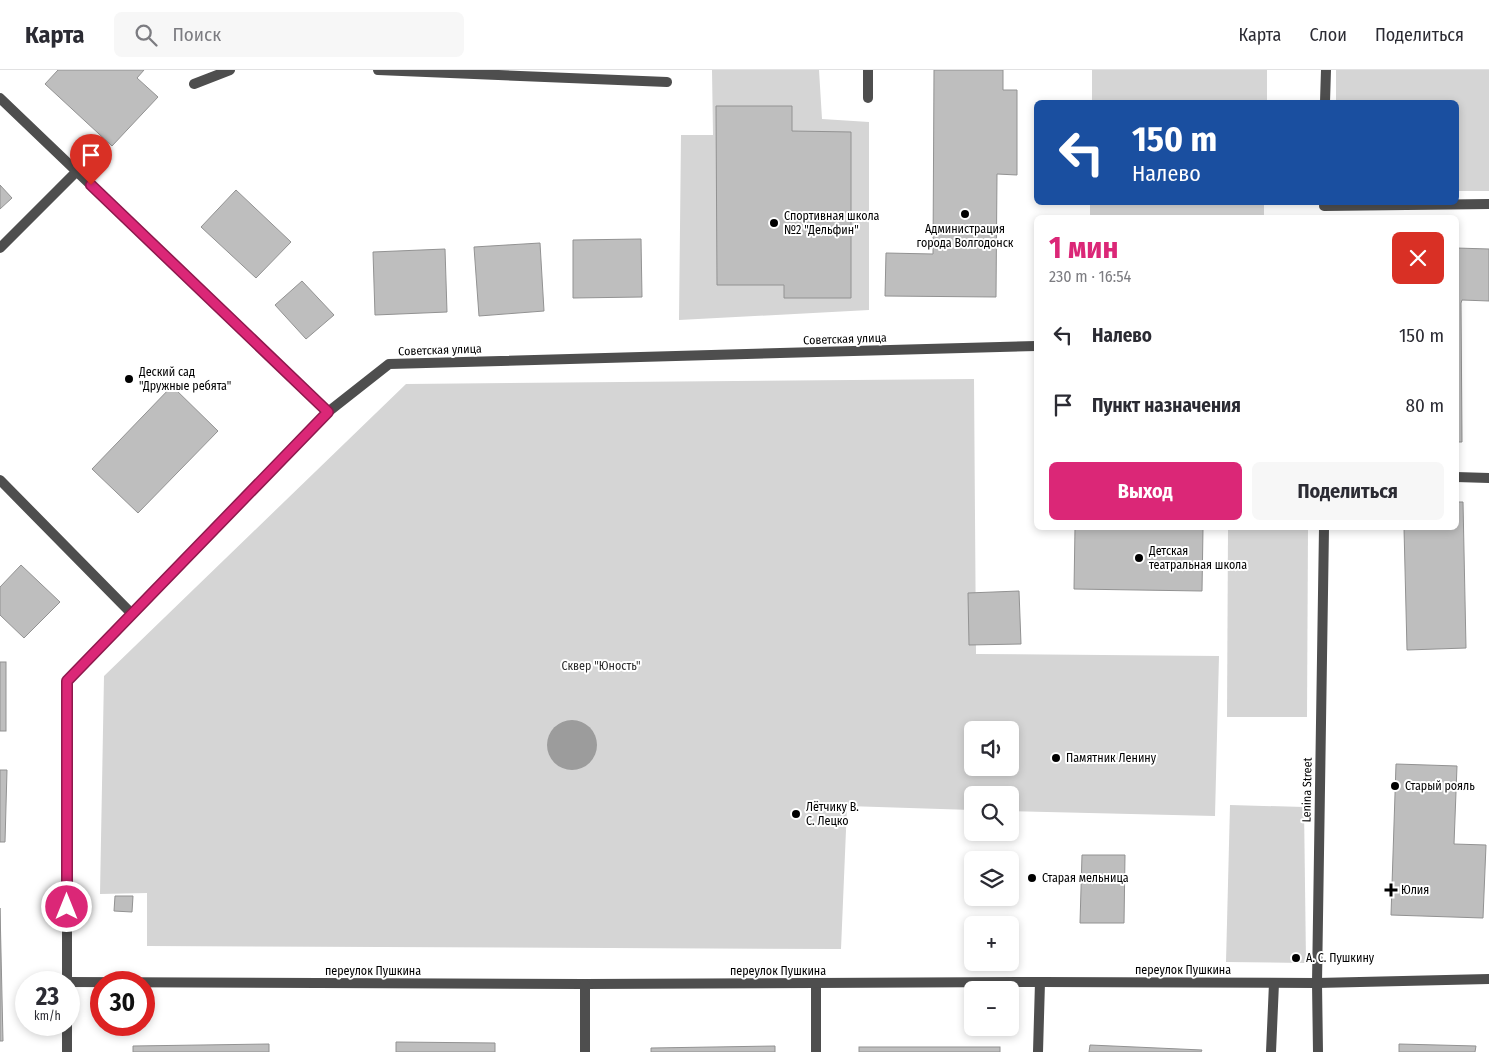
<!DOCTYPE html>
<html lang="ru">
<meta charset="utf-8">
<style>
body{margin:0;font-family:"Fira Sans Condensed",sans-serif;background:#f7f7f7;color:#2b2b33;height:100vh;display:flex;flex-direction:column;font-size:19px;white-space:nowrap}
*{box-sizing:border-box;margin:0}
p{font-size:16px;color:#7c7c81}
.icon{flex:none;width:28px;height:28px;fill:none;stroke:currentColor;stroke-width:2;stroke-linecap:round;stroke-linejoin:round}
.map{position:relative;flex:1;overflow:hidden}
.sheet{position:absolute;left:1034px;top:145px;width:425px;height:315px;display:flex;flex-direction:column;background:#fff;border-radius:8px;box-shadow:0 2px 8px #0003}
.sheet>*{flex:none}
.top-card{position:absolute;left:1034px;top:30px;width:425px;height:105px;border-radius:8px;box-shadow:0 2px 8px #0003;background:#1a4fa0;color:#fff;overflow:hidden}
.buttons{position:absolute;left:964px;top:651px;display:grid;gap:10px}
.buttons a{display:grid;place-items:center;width:55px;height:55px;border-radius:8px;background:#fff;box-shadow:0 2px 8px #0003;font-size:25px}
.speed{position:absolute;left:15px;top:901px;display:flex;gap:10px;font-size:25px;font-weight:700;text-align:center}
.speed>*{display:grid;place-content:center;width:65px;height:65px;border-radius:50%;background:#fff;box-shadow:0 2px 8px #0003;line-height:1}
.speed small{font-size:12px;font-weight:400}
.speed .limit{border:8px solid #d22;background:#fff;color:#111}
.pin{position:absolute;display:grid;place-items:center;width:42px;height:42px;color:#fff;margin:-51px -21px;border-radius:50% 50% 50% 0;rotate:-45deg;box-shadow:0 0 5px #0007}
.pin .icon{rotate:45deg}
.me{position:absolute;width:55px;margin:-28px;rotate:0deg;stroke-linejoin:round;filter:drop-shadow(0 0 4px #0008)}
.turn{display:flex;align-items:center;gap:18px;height:105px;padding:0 15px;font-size:22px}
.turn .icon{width:65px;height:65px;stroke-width:2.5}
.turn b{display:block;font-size:35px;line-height:42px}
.round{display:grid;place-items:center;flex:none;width:52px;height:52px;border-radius:8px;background:#f7f7f7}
.overview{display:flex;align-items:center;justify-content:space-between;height:85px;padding:0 15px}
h1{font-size:30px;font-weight:700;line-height:38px;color:#db2777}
.button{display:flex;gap:10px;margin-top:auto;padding:10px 15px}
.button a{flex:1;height:58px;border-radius:8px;background:#db2777;color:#fff;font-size:20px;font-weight:700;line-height:58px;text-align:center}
.button a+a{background:#f7f7f7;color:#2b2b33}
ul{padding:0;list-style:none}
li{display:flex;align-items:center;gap:15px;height:70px;padding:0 15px}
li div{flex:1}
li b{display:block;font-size:19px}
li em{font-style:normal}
header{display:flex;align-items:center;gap:30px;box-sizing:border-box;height:70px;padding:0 25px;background:#fff;border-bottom:1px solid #e1e1e2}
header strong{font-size:24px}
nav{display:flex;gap:28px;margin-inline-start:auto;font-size:18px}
.search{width:350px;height:45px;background:#f7f7f7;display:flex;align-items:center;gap:12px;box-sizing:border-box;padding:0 18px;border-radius:8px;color:#7c7c81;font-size:19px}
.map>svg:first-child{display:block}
</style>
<header>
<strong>Карта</strong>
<div class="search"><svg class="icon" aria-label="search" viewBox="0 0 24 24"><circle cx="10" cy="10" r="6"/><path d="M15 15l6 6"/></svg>Поиск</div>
<nav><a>Карта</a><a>Слои</a><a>Поделиться</a></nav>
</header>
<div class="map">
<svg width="1489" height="982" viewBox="0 0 1489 982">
<rect width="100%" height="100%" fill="#fff"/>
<g fill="#d5d5d5" fill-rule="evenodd">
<path d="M712 0H819L822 49 869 52V240L679 250 681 65H713Z"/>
<rect x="1092" y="0" width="175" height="32"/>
<path d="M1336 0H1489V121H1456V32H1336Z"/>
<rect x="1090" y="133" width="174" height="14"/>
<path d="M974 309 976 584 1219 586 1215 746 1010 741V725H972V740L847 736 841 879 147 876V823L100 824 104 606 406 314ZM972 660H1010V698H972Z"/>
<path d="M1228 458H1308L1307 647H1227Z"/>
<path d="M1230 735 1304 737 1306 893 1226 892Z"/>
</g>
<circle fill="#9c9c9c" cx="572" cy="675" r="25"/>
<g fill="#bebebe" stroke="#929292">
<path d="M58 0H144L137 8 158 27 112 76 45 14Z"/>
<path d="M934 0H1003V20H1017V105L997 104 996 227 885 226 886 183 933 184Z"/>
<path d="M716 36H792V61L851 62V228H784V215H717Z"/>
<path d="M0 115 12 128 0 139Z"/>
<path d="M236 120 291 172 256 208 201 157Z"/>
<path d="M641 169 642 227 573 228V170Z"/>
<path d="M540 173 544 241 479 246 474 177Z"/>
<path d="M1456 178 1489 179V231L1462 230 1461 233 1462 372H1456Z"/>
<path d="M445 179 447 242 375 245 373 182Z"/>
<path d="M302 211 334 245 306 269 275 235Z"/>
<path d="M172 316 218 361 138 443 92 399Z"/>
<path d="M1456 432H1463L1466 578 1407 580 1404 458H1456Z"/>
<path d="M1075 458H1203L1202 521 1074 519Z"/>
<path d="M21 495 60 532 24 568 0 545V517Z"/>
<path d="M1019 521 1021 574 969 575 968 523Z"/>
<rect x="0" y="592" width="6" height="69"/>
<path d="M1396 694 1457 696 1454 774 1486 775 1483 848 1391 845Z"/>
<path d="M0 700H7L5 772H0Z"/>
<path d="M1082 785H1125L1124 853H1080Z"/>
<path d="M115 826H133L132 842 114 841Z"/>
<path d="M0 838 3 971H0Z"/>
<path d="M396 972 495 973V982H396Z"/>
<path d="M269 974V982H133V976Z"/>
<path d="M1399 974 1476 976 1475 982H1399Z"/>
<path d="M1090 975 1202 980 1201 982H1089Z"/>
<path d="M775 976V982H651V978Z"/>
<rect x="859" y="977" width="141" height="5"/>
</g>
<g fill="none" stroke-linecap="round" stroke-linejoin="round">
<g stroke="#4e4e4e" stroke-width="10">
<path d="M378 0 667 12"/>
<path d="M868 0V28"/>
<path d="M194 14 230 0"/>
<path d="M0 28 328 342"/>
<path d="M0 178 77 101"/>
<path d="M1456 407 1489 408"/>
<path d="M0 410 132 544"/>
<path d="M816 913V982"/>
<path d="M1038 982 1040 912"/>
</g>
<g stroke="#4e4e4e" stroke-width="10">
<path d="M1325 32 1326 0"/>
<path d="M1324 136 1489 134"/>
<path d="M67 912 585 914 1040 912 1317 913 1489 909"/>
<path d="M67 912V611L328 342 389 294 1036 276"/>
<path d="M585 914V982"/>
<path d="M67 955V982"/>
<path d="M1271 982 1274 913"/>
<path d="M1318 982 1317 913 1324 458"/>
</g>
</g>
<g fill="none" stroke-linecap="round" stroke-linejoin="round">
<g stroke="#8e194d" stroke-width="12">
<path id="route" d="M67 837V611L328 342 91 115"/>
</g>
<use href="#route" stroke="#db2777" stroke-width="9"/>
</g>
<g fill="#000" stroke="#fff" stroke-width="2">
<circle cx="965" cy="144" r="5"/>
<circle cx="774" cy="153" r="5"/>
<circle cx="129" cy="309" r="5"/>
<circle cx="1139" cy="488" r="5"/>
<circle cx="1056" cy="688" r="5"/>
<circle cx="1395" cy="716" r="5"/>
<circle cx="796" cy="744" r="5"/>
<circle cx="1032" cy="808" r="5"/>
<path d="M1388.5 812.5h5v5h5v5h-5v5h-5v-5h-5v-5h5z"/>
<circle cx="1296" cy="888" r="5"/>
</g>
<g text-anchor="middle" stroke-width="4" stroke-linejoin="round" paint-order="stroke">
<g font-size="12" fill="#000" stroke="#fff" text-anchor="start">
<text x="784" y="150">Спортивная школа<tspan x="784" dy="14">№2 "Дельфин"</tspan></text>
<text x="965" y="163" text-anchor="middle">Администрация<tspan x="965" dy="14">города Волгодонск</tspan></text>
<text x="139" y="306">Деский сад<tspan x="139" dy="14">"Дружные ребята"</tspan></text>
<text x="1149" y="485">Детская<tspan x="1149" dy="14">театральная школа</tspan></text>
<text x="1066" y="692">Памятник Ленину</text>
<text x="1405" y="720">Старый рояль</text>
<text x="806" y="741">Лётчику В.<tspan x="806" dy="14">С. Лецко</tspan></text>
<text x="1042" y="812">Старая мельница</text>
<text x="1401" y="824">Юлия</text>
<text x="1306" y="892">А. С. Пушкину</text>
</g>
<g font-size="12" fill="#000" stroke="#fff">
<text transform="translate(845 269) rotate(-2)" y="4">Советская улица</text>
<text transform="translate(440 280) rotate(-2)" y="4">Советская улица</text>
<text transform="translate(1307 720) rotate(-89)" y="4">Lenina Street</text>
<text x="1183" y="904">переулок Пушкина</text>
<text x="373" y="905">переулок Пушкина</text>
<text x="778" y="905">переулок Пушкина</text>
</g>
<g font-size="12" fill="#2c2c2c" stroke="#fff">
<text x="601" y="600">Сквер "Юность"</text>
</g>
</g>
</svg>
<div class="buttons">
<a><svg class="icon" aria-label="sound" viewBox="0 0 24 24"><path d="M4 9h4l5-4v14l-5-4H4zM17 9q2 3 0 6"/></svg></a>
<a><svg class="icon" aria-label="search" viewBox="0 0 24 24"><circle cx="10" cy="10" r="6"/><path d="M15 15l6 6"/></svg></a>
<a><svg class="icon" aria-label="layers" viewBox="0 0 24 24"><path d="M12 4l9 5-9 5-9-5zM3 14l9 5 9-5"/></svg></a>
<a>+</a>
<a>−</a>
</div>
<div class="speed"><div>23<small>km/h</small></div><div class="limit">30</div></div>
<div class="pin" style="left:91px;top:115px;background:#d93025"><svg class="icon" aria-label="arrive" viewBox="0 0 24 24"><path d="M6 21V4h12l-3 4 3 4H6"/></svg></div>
<svg class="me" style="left:67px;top:837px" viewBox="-20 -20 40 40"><circle r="17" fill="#db2777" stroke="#fff" stroke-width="3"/><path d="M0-11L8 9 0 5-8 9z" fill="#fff"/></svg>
<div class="top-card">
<div class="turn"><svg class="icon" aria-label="left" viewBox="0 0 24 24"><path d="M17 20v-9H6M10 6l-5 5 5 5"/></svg><div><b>150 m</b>Налево</div></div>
</div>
<section class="sheet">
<div class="overview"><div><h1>1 мин</h1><p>230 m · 16:54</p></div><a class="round" style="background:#d93025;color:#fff"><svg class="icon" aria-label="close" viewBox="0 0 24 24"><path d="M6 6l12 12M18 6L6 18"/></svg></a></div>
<ul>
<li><svg class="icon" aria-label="left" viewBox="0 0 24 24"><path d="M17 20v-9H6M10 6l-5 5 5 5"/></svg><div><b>Налево</b></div><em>150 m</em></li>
<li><svg class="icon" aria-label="arrive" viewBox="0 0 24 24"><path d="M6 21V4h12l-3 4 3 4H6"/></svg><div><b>Пункт назначения</b></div><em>80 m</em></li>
</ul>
<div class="button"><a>Выход</a><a>Поделиться</a></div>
</section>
</div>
